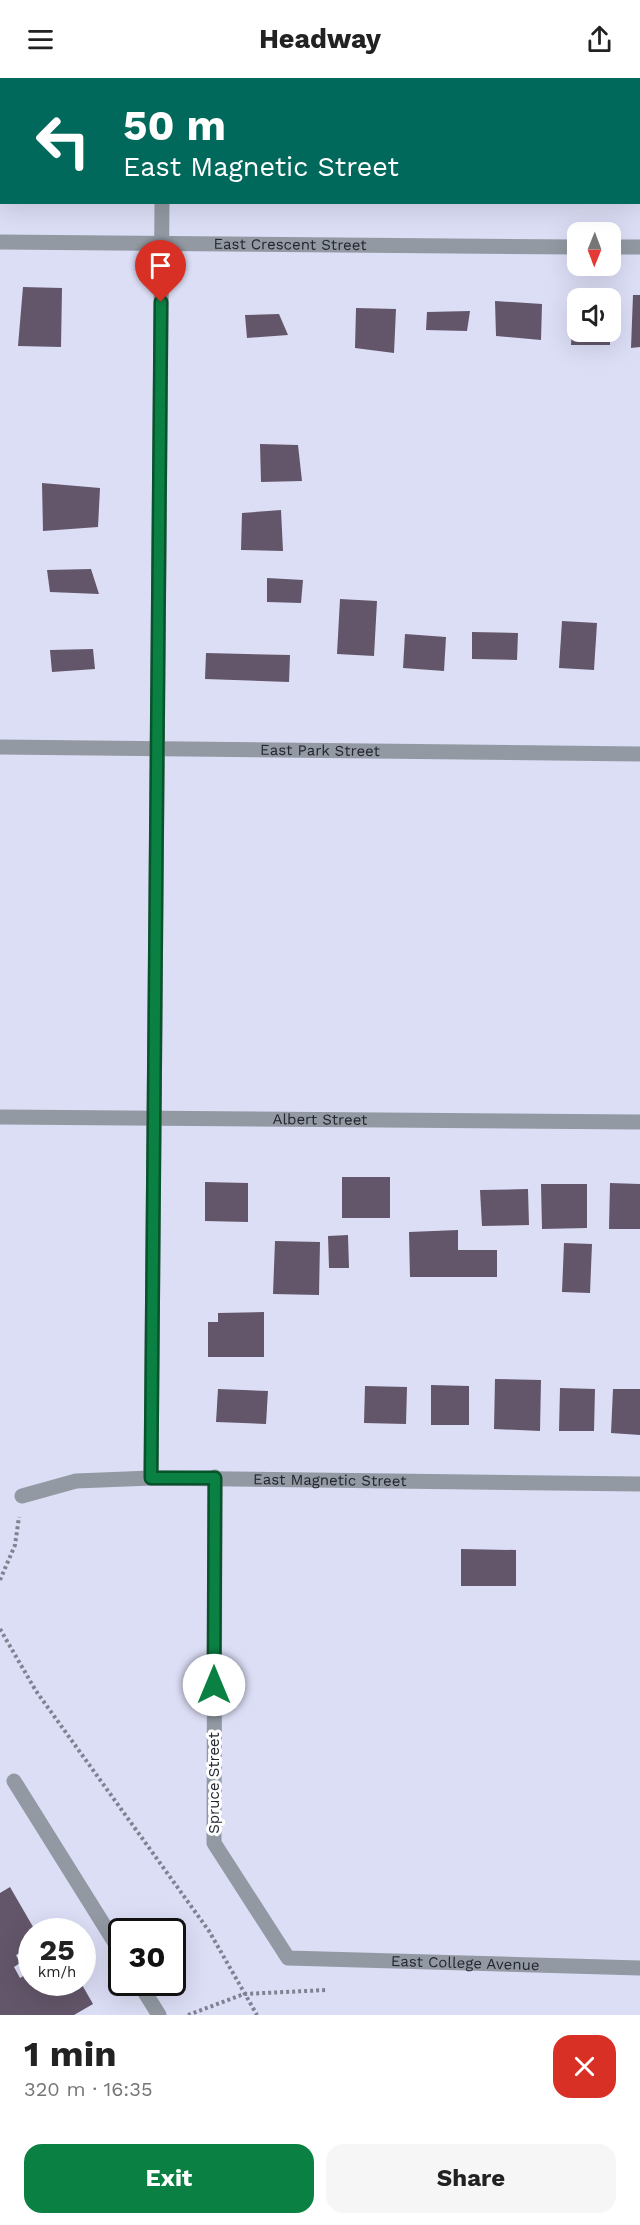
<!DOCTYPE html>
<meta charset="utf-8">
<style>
body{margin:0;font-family:"Work Sans",sans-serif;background:#f6f6f6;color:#222;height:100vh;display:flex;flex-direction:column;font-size:22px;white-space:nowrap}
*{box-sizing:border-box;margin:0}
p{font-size:20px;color:#767676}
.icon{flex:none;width:33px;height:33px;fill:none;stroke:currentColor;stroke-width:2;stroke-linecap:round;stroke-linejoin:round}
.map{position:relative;height:1937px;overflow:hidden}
.sheet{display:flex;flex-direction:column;background:#fff;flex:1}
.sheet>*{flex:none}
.hud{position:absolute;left:0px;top:0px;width:640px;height:126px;box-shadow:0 6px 24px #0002;background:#00695c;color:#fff;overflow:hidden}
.needle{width:39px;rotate:181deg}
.tools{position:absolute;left:567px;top:144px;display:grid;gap:12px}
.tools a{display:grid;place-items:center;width:54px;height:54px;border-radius:12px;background:#fff;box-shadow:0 6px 24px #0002;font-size:30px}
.speed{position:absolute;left:18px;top:1840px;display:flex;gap:12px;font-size:30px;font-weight:700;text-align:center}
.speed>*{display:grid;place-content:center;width:78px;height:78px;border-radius:50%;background:#fff;box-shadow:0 6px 24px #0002;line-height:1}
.speed small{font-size:15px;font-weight:400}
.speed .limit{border:3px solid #111;border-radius:9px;background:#fff;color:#111}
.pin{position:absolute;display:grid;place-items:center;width:51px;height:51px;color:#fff;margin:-62px -26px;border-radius:50% 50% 50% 0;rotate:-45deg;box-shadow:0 0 6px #0007}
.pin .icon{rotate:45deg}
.me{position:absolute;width:66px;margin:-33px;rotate:0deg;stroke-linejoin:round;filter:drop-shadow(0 0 4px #0008)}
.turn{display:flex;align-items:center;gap:21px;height:126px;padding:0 24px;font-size:27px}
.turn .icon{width:78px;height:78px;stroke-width:2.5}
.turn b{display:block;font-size:42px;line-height:51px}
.round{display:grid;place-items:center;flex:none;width:63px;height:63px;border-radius:18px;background:#f6f6f6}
.head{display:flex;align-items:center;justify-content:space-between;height:102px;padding:0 24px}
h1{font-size:36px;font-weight:700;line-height:45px}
.button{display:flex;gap:12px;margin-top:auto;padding:12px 24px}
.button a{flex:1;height:69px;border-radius:18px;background:#0b8043;color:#fff;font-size:24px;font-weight:700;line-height:69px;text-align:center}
.button a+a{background:#f6f6f6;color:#222}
header{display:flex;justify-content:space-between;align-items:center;height:78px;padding:0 24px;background:#fff;font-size:27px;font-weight:700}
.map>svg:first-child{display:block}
</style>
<header><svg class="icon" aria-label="menu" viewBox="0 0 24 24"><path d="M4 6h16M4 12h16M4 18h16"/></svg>Headway<svg class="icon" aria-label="share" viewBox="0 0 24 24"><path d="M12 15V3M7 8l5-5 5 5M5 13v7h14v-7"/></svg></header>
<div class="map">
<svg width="640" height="1937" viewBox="0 0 640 1937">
<rect width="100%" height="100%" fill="#dcdef6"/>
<g fill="#63566a">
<path d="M23 209 62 210 61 269 18 268Z"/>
<path d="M575 212 608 217V220H578V254H610V267H571Z"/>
<path d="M633 217H640V269L631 270Z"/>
<path d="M495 223 542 226 541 262 496 258Z"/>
<path d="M356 230 396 231 394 275 355 270Z"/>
<path d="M470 233 467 253 426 252 427 234Z"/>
<path d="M279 236 288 257 247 260 245 237Z"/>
<path d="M260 366 298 367 302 403 261 404Z"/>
<path d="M42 405 100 410 98 449 43 453Z"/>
<path d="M281 432 283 473 241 472 242 435Z"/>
<path d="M91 491 99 516 50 514 47 492Z"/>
<path d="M267 500 303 502 301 525 267 524Z"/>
<path d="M340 521 377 523 374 578 337 576Z"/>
<path d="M562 543 597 545 594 592 559 590Z"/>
<path d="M472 554 518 555 517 582 472 581Z"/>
<path d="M405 556 446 559 444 593 403 590Z"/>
<path d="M93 571 95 591 52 594 50 572Z"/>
<path d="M206 575 290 577 289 604 205 601Z"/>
<rect x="342" y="1099" width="48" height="41"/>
<path d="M205 1104 248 1105V1144L205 1143Z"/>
<path d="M610 1105 640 1106V1151H609Z"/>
<path d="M541 1106H587V1150L542 1151Z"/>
<path d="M528 1111 529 1147 482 1148 480 1112Z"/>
<path d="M458 1152V1172H497V1199H410L409 1154Z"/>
<path d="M348 1157 349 1190H329L328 1158Z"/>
<path d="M275 1163 320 1164 319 1217 273 1216Z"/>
<path d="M564 1165 592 1166 590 1215 562 1214Z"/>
<path d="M264 1234V1279H208V1244H218V1235Z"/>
<path d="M495 1301 541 1302 540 1353 494 1351Z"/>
<path d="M431 1307 469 1308V1347H431Z"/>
<path d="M365 1308 407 1309 406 1346 364 1345Z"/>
<path d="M560 1310 595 1311 594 1353H559Z"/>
<path d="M218 1311 268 1313 266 1346 216 1344Z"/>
<path d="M613 1311H640V1357L611 1355Z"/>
<path d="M461 1471 516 1472V1508H461Z"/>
<path d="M10 1809 36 1854H32V1869L16 1877 20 1885 14 1889 20 1900 32 1893V1905H53L56 1910 65 1905H81L93 1926 74 1937H0V1815Z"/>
</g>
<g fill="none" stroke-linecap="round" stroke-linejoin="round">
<g stroke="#808292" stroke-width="4" stroke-dasharray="3 3" stroke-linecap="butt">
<path d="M0 1502 15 1467 19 1439"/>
<path d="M0 1551 36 1613 209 1853 257 1937"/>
<path d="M188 1937 244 1916 326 1912"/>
</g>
<g stroke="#9299a2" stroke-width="15">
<path d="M163 2V0"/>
<path id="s1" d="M0 164 578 169"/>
<path d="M610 169H640"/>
<path id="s2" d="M0 669 640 676"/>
<path id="s3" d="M0 1039 640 1044"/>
<path id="s4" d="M215 1399 214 1765 288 1880 640 1890"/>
<path d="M151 1400 162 124"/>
<path id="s5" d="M22 1418 76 1403 151 1400 640 1406"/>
<path d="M14 1703 122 1876"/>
<path d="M139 1905 159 1937"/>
</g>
</g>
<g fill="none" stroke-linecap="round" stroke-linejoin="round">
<g stroke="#07532c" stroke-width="15">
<path id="route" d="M161 224 151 1400H215L214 1607"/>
</g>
<use href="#route" stroke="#0b8043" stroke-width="10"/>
</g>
<g text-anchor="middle" stroke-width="6" stroke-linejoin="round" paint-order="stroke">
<g font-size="15" fill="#24252e" stroke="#fff">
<text dy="5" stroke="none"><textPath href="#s1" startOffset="290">East Crescent Street</textPath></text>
<text dy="5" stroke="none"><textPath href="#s2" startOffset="320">East Park Street</textPath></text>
<text dy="5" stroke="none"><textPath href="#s3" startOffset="320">Albert Street</textPath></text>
<text dy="5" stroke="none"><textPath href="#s5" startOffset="310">East Magnetic Street</textPath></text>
<text transform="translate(214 1705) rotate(-90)" y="5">Spruce Street</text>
<text dy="5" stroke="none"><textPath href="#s4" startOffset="680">East College Avenue</textPath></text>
</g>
</g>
</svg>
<div class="tools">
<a><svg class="needle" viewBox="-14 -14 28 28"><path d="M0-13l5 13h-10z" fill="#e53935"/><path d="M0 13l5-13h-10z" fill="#767676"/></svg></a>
<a><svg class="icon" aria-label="sound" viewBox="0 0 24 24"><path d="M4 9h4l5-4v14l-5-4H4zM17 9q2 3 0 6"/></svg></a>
</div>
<div class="speed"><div>25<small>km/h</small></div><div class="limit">30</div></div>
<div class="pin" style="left:161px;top:224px;background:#d93025"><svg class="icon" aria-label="arrive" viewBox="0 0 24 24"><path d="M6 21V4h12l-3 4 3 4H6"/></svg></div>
<svg class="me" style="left:214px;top:1607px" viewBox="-20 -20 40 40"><circle r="19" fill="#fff"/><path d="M0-13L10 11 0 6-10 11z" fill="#0b8043"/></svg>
<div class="hud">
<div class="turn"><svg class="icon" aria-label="left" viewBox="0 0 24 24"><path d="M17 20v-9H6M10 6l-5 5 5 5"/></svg><div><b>50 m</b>East Magnetic Street</div></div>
</div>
</div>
<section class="sheet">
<div class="head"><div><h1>1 min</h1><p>320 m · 16:35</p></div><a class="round" style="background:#d93025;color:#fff"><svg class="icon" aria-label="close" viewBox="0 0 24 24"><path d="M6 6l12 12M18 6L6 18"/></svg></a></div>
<div class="button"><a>Exit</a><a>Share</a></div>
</section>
